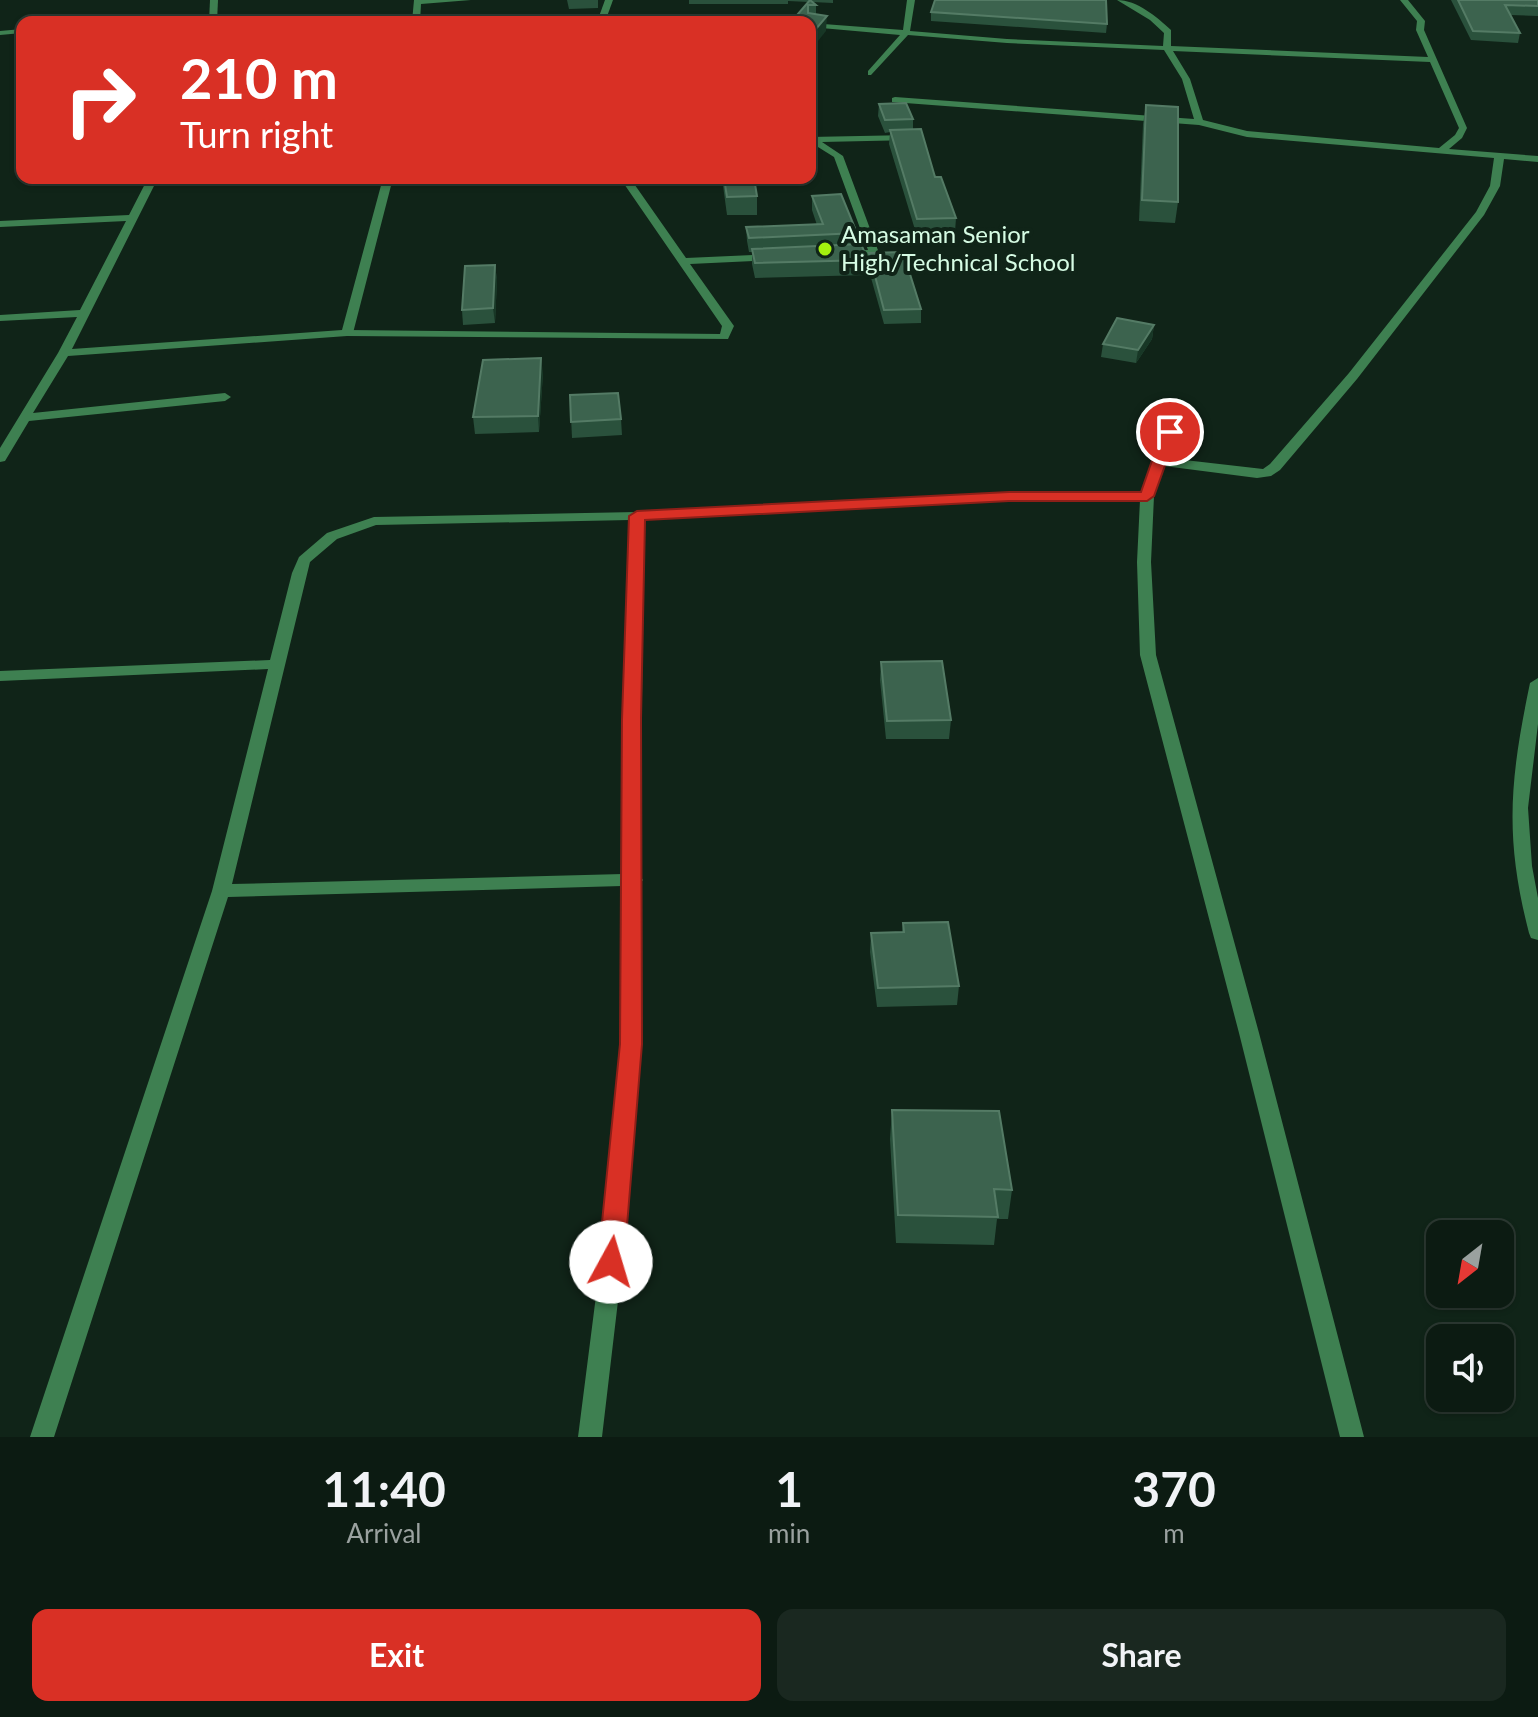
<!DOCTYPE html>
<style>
body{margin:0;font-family:Lato,sans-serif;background:#1a2820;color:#f1f3f6;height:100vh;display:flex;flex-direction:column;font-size:30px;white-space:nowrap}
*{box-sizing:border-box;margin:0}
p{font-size:26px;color:#9aa19f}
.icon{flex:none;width:44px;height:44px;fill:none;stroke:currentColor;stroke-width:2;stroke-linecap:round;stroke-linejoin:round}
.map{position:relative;height:1437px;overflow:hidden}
.drawer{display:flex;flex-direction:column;background:#0c1b12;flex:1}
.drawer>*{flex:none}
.guide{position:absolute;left:16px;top:16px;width:800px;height:168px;border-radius:16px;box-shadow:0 2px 6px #0004,0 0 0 2px #2c3932;background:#d93025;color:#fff;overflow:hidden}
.needle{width:52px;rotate:211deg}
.controls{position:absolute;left:1426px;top:1220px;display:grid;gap:16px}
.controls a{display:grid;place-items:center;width:88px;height:88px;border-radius:16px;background:#0c1b12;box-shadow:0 2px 6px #0004,0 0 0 2px #2c3932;font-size:40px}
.pin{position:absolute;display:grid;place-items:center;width:68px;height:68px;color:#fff;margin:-34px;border:4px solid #fff;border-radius:50%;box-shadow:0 2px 8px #0007}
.me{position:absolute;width:88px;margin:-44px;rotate:6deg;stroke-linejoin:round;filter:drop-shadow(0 0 6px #0008)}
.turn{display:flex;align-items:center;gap:28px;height:168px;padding:0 32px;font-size:36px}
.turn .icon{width:104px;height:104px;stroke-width:2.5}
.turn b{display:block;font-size:56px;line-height:68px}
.eta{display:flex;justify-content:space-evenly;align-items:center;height:136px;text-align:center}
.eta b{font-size:48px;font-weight:700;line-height:56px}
.primary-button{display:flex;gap:16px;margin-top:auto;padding:16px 32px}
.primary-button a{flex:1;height:92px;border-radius:16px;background:#d93025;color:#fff;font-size:32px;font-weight:700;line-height:92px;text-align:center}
.primary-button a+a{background:#1a2820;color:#f1f3f6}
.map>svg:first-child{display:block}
</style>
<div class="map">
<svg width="1538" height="1437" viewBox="0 0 1538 1437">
<rect width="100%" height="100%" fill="#102418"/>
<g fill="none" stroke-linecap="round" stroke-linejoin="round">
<g fill="#3e8051" fill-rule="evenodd">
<path d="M691 18H694L698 20 689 22Z"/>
<path d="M910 135 913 136V140L822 142 843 156 879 253 874 256H840L839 254 844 251 868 250 834 157 810 142V137Z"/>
<path d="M620 178H630L686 258 773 254 778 257 773 260 690 264 734 326 728 339 347 336 341 333 347 330 720 334 722 326Z"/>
</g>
<g fill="#3e8051" fill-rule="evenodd">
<path d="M210 0H218L217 22H209Z"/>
<path d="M414 0H471L421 4 420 22H412Z"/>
<path d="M605 0H613L605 22H597Z"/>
<path d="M907 0H915L910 31 1007 39 1163 46 1164 33 1150 20 1117 0C1137 0 1157 17 1171 30V46L1428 57 1416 30 1417 21 1400 0H1408L1425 21 1424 30 1467 128 1462 138 1449 149 1538 156V162L1504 159 1500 186 1484 215 1357 379 1280 470 1271 476 1257 478 1164 466 1154 496 1151 562 1156 655 1259 1033 1364 1437H1340L1239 1033 1140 655 1137 562 1140 500H1009L644 520 640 876 643 880 640 884 641 1044 626 1233 602 1437H578L604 1233 621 1044 622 886 228 897 54 1437H30L212 891 268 669 0 681V671L270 660 292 573 299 557 327 533 374 517 637 512 1009 492H1142L1174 403 1180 399 1186 403 1167 458 1263 469 1270 464 1349 373 1476 212 1490 186 1494 158 1247 137 1199 125 892 102V98L895 97 1194 119 1182 79 1164 50 1007 43 908 35 871 75H868V71L900 35 810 27V23L903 30ZM1173 51 1430 62 1459 128 1455 135 1439 148 1247 131 1203 120 1190 79ZM630 520 623 874 232 884 310 562 337 539 376 525Z"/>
<path d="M750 18 775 22H747Z"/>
<path d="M22 29V33L0 35V31Z"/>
<path d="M148 178H158L72 349 342 330 383 178H393L353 333 347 336 68 356 33 413 225 393 231 397 225 401 29 421 5 461 0 462V448L58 353 77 317 0 321V315L80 310 126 221 0 227V221L129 215Z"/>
<path d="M1538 678V724L1528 808 1532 866 1538 898V940L1531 938 1529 933C1504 837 1510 779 1530 683Z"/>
</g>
</g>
<g fill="#2a513c">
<path d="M567 0H598V8L569 9Z"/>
<path d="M689 0H833V3L812 2 816 5V14L826 31 791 22 809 2 788 1V4H689Z"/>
<path d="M1451 0H1538V16L1510 15 1520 33 1518 43 1471 40Z"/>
<path d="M931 12 1107 24 1106 33 931 21Z"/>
<path d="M879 104 913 119V129L956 218 955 232 916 233 889 144 890 132 885 133 878 116Z"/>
<path d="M1146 105 1178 202 1175 223 1139 221 1143 124Z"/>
<path d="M810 146 811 151V169H810Z"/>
<path d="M722 178H754L757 196V215H727Z"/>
<path d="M812 196 857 233 856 245 868 260 867 275 755 278 752 264V252H749L747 241 746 227 817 225 812 210Z"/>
<path d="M869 253 921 309V323L884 324 868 267Z"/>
<path d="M495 265 497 280 495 323 463 325 462 310Z"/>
<path d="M1154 325 1152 339 1136 363 1101 357 1103 344Z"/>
<path d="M543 373 539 432 475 434 473 417Z"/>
<path d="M570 395 621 419 622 435 572 438Z"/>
<path d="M881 662 951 720 949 739H886L880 680Z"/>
<path d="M903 923 959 986 957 1005 877 1007 870 952 871 933 902 932Z"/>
<path d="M892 1110 1012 1190 1008 1219H997L994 1245 896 1243 890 1139Z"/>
</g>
<g fill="#183726">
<path d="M827 16 826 31 810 51V36Z"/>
<path d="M495 265 497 280 495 323 493 308Z"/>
<path d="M1154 325 1152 339 1136 363 1138 350Z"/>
<path d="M541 358 543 373 539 432 538 416Z"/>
</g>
<g fill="#3c634e" stroke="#547b65" stroke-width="2">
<path d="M810 0 816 5H808V13L827 16 810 36V22H791Z"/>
<path d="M935 0H1106L1107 24 931 12Z"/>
<path d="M1458 0H1538V6L1505 5 1520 33 1473 31Z"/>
<path d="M906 103 913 119 885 120 879 104Z"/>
<path d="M1146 105 1178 107V202L1142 200Z"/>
<path d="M921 129 935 177H941L956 218 917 219 890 130Z"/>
<path d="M724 178H754L757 196 727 197Z"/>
<path d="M841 194 857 233 749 238 746 227 823 224 812 196Z"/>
<path d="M861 244 868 260 755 263 752 249Z"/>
<path d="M903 252 921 309 884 310 869 253Z"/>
<path d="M495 265 493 308 462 310 465 266Z"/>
<path d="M1117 318 1154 325 1138 350 1103 344Z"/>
<path d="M541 358 538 416 473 417 483 360Z"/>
<path d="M618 393 621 419 571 422 570 395Z"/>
<path d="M942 661 951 720 887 721 881 662Z"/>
<path d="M948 922 959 986 878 988 871 933 904 932 903 923Z"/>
<path d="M892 1110 999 1111 1012 1190 994 1189 998 1217 898 1215Z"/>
</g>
<path fill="#d93025" stroke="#8d1f18" stroke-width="2" d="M1170 428 1177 432 1154 496 1147 501H1009L645 520 641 719 642 1044 624 1262 620 1270 611 1273 602 1270 598 1262 620 1044 622 719 629 516 637 511 1009 492H1141L1162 432Z"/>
<circle fill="#a3f00f" stroke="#102418" stroke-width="3" cx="825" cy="249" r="8"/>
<g text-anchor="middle" stroke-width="8" stroke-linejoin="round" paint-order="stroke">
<g font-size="24" fill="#d6fce4" stroke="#102418" text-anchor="start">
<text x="841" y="243">Amasaman Senior<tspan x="841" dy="28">High/Technical School</tspan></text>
</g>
</g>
</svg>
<div class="controls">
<a><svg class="needle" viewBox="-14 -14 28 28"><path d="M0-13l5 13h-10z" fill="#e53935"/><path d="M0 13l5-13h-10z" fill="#9aa19f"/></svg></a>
<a><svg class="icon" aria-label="sound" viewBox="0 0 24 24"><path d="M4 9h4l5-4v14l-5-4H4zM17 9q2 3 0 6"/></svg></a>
</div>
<div class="pin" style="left:1170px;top:432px;background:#d93025"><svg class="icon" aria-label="arrive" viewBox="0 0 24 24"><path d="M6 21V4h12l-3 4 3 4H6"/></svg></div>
<svg class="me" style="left:611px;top:1262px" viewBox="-20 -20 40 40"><circle r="19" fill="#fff"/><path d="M0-13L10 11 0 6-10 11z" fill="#d93025"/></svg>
<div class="guide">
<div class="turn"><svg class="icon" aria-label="right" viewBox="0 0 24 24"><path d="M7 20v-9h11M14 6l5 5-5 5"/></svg><div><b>210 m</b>Turn right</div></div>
</div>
</div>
<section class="drawer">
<div class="eta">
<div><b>11:40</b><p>Arrival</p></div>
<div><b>1</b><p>min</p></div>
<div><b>370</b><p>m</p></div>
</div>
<div class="primary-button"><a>Exit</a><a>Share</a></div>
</section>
